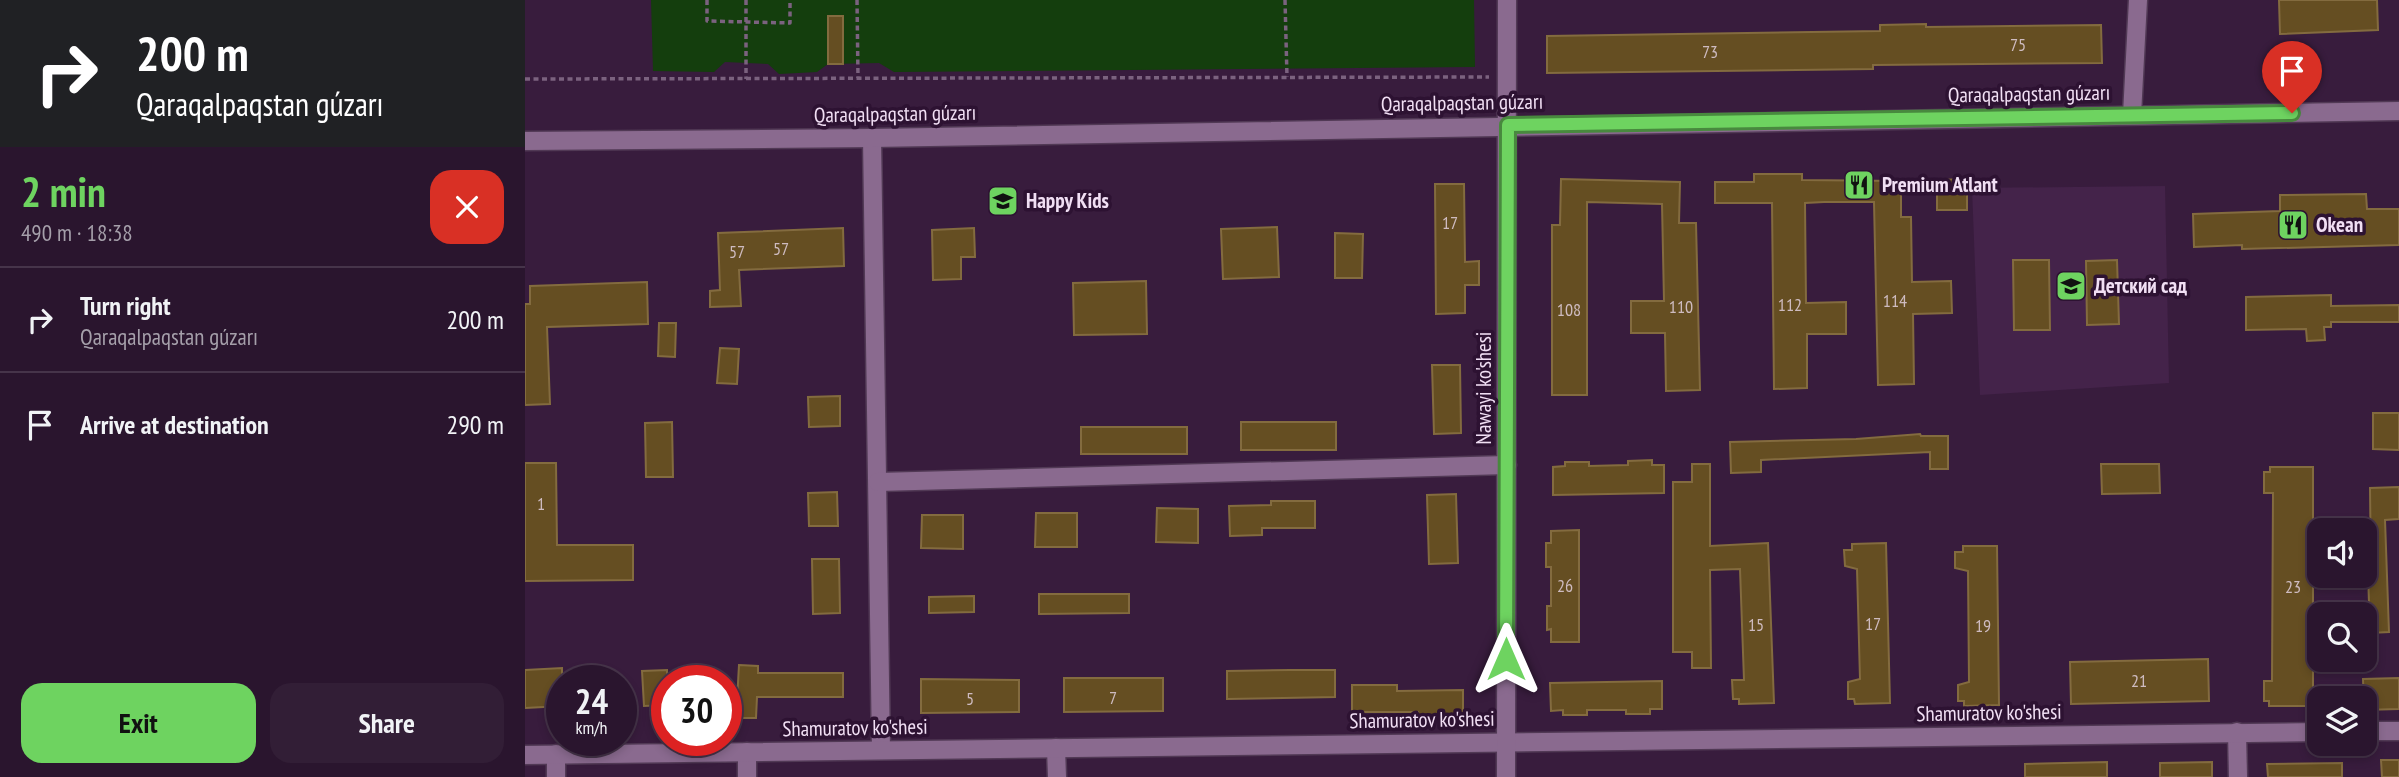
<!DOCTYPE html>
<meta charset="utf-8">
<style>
body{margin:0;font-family:"PT Sans Narrow",sans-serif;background:#321e36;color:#f1f3f6;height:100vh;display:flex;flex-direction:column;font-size:26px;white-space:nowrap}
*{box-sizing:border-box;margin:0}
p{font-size:23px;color:#a59faa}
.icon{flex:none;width:38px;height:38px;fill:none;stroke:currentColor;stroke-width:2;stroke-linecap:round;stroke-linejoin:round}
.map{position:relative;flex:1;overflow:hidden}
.details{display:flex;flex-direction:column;background:#2a152e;width:525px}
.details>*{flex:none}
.banner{background:#202124;color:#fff;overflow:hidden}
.tools{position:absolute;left:1782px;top:518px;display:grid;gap:14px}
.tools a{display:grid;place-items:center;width:70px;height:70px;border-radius:14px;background:#2a152e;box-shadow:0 4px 10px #0003,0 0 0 2px #46344a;font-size:35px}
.speed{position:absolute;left:21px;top:665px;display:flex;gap:14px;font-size:35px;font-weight:700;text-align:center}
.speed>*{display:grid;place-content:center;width:91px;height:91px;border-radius:50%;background:#2a152e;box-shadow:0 4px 10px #0003,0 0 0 2px #46344a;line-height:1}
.speed small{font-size:18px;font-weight:400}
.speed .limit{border:10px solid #d22;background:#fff;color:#111}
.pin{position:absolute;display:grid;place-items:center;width:60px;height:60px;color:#fff;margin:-72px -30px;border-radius:50% 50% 50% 0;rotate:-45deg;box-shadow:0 0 7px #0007}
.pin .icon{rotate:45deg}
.me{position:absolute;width:77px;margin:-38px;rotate:0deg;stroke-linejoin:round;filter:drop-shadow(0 0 5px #0008)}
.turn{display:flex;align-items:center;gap:24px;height:147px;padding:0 21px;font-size:32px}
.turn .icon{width:91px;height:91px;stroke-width:2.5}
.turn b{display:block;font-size:49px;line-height:60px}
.round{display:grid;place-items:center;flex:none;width:74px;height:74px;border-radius:21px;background:#321e36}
.head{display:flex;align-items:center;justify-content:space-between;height:119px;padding:0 21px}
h1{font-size:42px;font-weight:800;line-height:52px;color:#6ed360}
.button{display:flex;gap:14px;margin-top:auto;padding:14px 21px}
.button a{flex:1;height:80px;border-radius:21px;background:#6ed360;color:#111;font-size:28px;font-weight:800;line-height:80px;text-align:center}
.button a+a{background:#321e36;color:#f1f3f6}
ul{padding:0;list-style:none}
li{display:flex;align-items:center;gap:21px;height:105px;padding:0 21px;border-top:2px solid #46344a}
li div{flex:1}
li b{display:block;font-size:26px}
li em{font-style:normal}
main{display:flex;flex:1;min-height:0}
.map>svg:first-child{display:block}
</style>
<main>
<section class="details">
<div class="banner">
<div class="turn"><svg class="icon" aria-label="right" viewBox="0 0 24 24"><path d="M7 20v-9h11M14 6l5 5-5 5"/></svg><div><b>200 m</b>Qaraqalpaqstan gúzarı</div></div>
</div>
<div class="head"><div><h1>2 min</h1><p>490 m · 18:38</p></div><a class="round" style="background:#d93025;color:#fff"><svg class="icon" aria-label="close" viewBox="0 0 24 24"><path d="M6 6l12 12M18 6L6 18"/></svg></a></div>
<ul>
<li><svg class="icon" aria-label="right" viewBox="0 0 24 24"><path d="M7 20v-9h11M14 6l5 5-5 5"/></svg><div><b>Turn right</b><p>Qaraqalpaqstan gúzarı</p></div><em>200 m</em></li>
<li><svg class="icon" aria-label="arrive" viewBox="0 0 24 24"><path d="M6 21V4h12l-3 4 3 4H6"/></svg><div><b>Arrive at destination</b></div><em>290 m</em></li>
</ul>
<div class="button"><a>Exit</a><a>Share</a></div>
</section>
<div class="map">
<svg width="1874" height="777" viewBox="0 0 1874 777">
<rect width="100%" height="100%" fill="#381c3d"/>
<path fill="#44234a" d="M1640 186 1644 383 1455 395 1447 188Z"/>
<path fill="#143e0d" d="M126 0H949L950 67 369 72 354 63 303 64 292 72 254 74 243 64 200 62 189 72 128 71Z"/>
<g fill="#654e22" stroke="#836b3f" stroke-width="2">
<path d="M1754 0H1852L1853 30 1755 34Z"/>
<rect x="303" y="16" width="15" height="48"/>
<path d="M1401 24V27L1576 25 1577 63 1348 65V69L1022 73V36L1355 31V25Z"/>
<path d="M1229 174H1277V180L1376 181V217H1386L1387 282 1426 281 1427 313 1388 314 1389 384 1353 385 1349 202H1299L1280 203 1281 303 1321 302V334H1282V388L1249 389 1247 203H1190V182H1229Z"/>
<path d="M1036 179 1155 182 1154 223H1171L1175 390 1141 391 1140 333H1106V301H1139L1137 204 1062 202V395H1027V225H1035Z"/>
<path d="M1442 179V210H1412V180Z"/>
<path d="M910 184H939L940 262 954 261V285H940V313L911 314Z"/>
<path d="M1841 194 1842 209H1874V245L1717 249V245L1669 247 1668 214 1755 211V195Z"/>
<path d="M752 227 754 277 698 279 696 229Z"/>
<path d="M318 228 319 266 214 270 216 306 185 307V291L195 290 193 233Z"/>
<path d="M449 228 450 257H436V279L408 280 407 230Z"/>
<path d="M810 233 838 234 837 278H810Z"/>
<path d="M1488 260H1524L1525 330H1489Z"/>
<path d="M1592 260 1594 324 1562 325 1561 261Z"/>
<path d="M621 281 622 334 549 335 548 283Z"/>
<path d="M122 282 123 324 22 327 25 404 0 405V304H5V286Z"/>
<path d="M1806 295V306L1874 305V322H1806V327H1799L1800 340 1782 341 1781 329 1721 330V297Z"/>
<path d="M134 323H151L150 357 133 356Z"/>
<path d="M195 348 214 349 212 384 192 383Z"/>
<path d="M907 365H935L936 433 909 434Z"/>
<path d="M315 396V426L284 427 283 397Z"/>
<path d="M1848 413H1874V450L1848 449Z"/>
<path d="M147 422 148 477H121L120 423Z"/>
<rect x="716" y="422" width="95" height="28"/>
<rect x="556" y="427" width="106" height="27"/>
<path d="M1395 434 1396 436H1423V469H1405V452L1236 460V472L1206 473 1205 442 1331 439Z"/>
<path d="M1127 460V465H1139V493L1028 495V467L1040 466V462H1064V466L1103 465V461Z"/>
<path d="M0 463H31L32 545H108V580L0 581Z"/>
<path d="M1167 464H1185V546L1243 543 1249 703 1214 704V699H1208L1207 680H1219L1215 569 1185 570 1186 668H1167V652H1148V482H1167Z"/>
<path d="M1576 464H1634L1635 493 1577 494Z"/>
<path d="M1745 467H1788V706H1744V701H1739V681H1747L1748 493H1739V472H1745Z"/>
<path d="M1874 487V519L1860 520 1864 632 1845 633 1843 573 1846 572 1845 488Z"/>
<path d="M312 492 313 526H284L283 493Z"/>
<path d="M931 494 933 563 904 564 902 495Z"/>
<path d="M746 501H790V528H737V535L705 536 704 506 746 505Z"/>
<path d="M632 508 673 509V543L631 542Z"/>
<path d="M511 513H552V547H510Z"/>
<path d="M397 515H438V549L396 548Z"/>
<path d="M1054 530V642H1026V629L1022 630V606H1026V567H1021V543H1026V531Z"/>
<path d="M1361 543 1365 703 1330 704 1329 699H1323V682L1335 679 1332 569 1320 566 1319 550H1327V544Z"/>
<path d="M1438 546H1472L1474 705 1439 706V701H1433V685L1444 682 1443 571 1430 568V552H1438Z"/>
<path d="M287 559H314L315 613 288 614Z"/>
<path d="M514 594H604V613L514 614Z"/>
<path d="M449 596V612L404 613V597Z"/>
<path d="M1683 659 1684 701 1546 704 1545 662Z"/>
<path d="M214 665 233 666V673H318V697H232L231 718H211Z"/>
<path d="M37 668V706L0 708V670Z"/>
<path d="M142 670V705L119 706 117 671Z"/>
<path d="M765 670H810V697L702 699V671Z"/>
<path d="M539 678H638V711L539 712Z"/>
<path d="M1874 678V709L1839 710 1838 679Z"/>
<path d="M396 679 494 680V712L396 713Z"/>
<path d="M1137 681V709H1125V714H1101V710H1062V715H1038V710L1026 711 1025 683Z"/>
<path d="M827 685H872V691L938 690V718H893V712H827Z"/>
<path d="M1856 760H1874V777H1857Z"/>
<path d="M1582 762V777H1500V764Z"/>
<path d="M1687 762V777H1635V763Z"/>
<path d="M1817 763V777H1743L1742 764Z"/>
</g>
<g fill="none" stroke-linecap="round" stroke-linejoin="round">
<g stroke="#513955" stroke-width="21">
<g id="minor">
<path d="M1607 115 1613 0"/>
<path d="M347 138 356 750"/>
<path d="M0 141 347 138 1874 111"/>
<path d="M353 482 982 465"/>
<path d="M1839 731H1874"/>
<path d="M1712 732 1713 777"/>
<path d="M531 748 532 777"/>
<path d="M222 752V777"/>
<path d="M31 754V777"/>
<path d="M0 755 1794 732"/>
<path d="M981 777 982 0"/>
</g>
</g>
<g stroke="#7b627f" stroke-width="3.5" stroke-dasharray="5 3.5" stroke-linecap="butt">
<path d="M182 0V21L265 23V0"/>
<path d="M221 0V79"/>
<path d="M332 0 333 78"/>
<path d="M760 0 762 77"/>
<path d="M0 79 964 77"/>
</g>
<use href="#minor" stroke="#8a6a8f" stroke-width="18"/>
</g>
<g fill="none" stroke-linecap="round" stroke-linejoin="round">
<g stroke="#48893e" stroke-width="18">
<path id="route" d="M981 659 983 125 1767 113"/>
</g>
<use href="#route" stroke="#6ed360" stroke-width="12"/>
</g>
<defs>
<g id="restaurant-square" transform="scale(1.575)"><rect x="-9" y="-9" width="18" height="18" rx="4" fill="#6ed360" stroke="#2d1232"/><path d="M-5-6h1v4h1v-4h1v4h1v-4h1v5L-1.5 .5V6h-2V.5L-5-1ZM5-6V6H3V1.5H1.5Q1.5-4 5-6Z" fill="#111"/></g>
<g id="school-square" transform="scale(1.575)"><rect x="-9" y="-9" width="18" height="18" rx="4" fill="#6ed360" stroke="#2d1232"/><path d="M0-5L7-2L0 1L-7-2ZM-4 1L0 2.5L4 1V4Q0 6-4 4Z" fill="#111"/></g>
</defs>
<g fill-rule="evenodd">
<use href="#restaurant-square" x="1334" y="185"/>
<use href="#school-square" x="478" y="201"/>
<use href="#restaurant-square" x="1768" y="225"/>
<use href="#school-square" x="1546" y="286"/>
</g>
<g text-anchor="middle" stroke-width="7" stroke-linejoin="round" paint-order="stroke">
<g font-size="18" fill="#cebbc0">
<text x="1493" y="51">75</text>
<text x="1185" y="58">73</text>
<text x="925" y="229">17</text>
<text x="256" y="255">57</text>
<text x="212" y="258">57</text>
<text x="1370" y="307">114</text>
<text x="1265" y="311">112</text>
<text x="1156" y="313">110</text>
<text x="1044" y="316">108</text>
<text x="16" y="510">1</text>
<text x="1040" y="592">26</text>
<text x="1768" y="593">23</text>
<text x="1348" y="630">17</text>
<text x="1231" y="631">15</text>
<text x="1458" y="632">19</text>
<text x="1614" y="687">21</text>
<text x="588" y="704">7</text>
<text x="445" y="705">5</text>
</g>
<g font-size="21" fill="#f1dff4" stroke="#2d1232">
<text transform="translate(1504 94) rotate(-1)" y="7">Qaraqalpaqstan gúzarı</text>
<text transform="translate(937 103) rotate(-1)" y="7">Qaraqalpaqstan gúzarı</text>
<text transform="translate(370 114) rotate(-1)" y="7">Qaraqalpaqstan gúzarı</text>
<text transform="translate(959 388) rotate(-90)" y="7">Nawayi ko'shesi</text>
<text transform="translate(1464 713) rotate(-1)" y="7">Shamuratov ko'shesi</text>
<text transform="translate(897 720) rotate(-1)" y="7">Shamuratov ko'shesi</text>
<text transform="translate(330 728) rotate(-1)" y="7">Shamuratov ko'shesi</text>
</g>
<g font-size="21" font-weight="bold" fill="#f1dff4" stroke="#2d1232" text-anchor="start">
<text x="1357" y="192">Premium Atlant</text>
<text x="501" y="208">Happy Kids</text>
<text x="1791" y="232">Okean</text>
<text x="1569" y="293">Детский сад</text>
</g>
</g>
</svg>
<div class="tools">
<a><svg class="icon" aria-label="sound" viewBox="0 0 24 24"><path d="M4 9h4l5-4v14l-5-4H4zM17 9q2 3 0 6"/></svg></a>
<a><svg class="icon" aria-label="search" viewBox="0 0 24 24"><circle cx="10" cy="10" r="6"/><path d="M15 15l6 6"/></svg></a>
<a><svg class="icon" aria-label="layers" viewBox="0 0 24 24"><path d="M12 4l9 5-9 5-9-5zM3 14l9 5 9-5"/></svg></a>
</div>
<div class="speed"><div>24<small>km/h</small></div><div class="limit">30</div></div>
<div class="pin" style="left:1767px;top:113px;background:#d93025"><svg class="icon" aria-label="arrive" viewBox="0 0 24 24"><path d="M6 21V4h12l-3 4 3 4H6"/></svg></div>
<svg class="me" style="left:981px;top:659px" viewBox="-20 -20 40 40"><path d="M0-17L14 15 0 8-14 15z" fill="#6ed360" stroke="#fff" stroke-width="4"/></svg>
</div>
</main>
